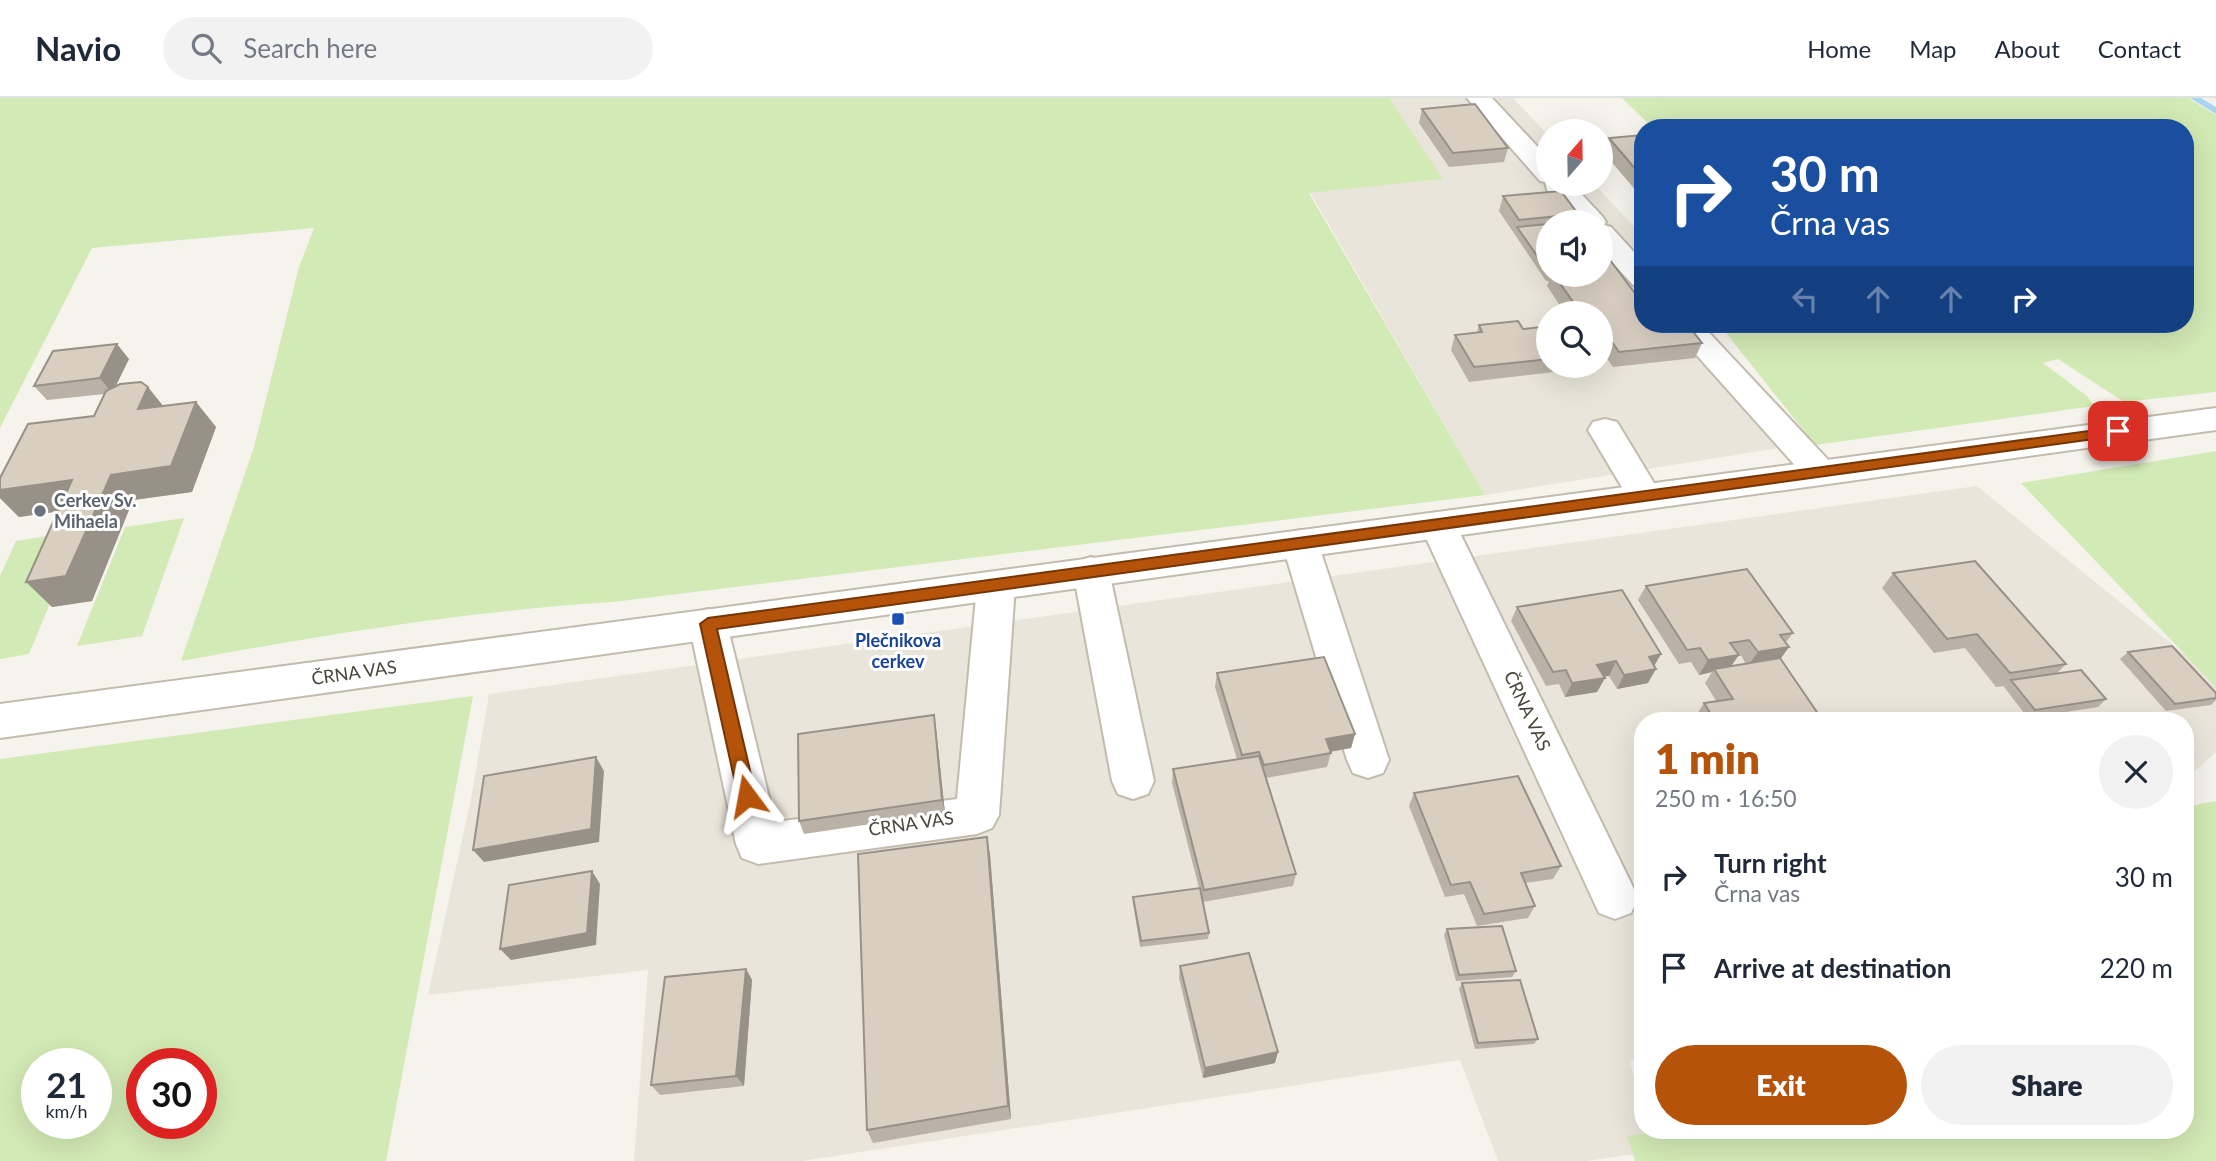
<!DOCTYPE html>
<meta charset="utf-8">
<style>
body{margin:0;font-family:Lato,sans-serif;background:#f2f2f3;color:#1f2937;height:100vh;display:flex;flex-direction:column;font-size:26px;white-space:nowrap}
*{box-sizing:border-box;margin:0}
p{font-size:23px;color:#747a83}
.icon{flex:none;width:38px;height:38px;fill:none;stroke:currentColor;stroke-width:2;stroke-linecap:round;stroke-linejoin:round}
.map{position:relative;flex:1;overflow:hidden}
.drawer{position:absolute;left:1634px;top:614px;width:560px;height:427px;display:flex;flex-direction:column;background:#fff;border-radius:28px;box-shadow:0 7px 28px #0002}
.drawer>*{flex:none}
.hud{position:absolute;left:1634px;top:21px;width:560px;height:214px;border-radius:28px;box-shadow:0 7px 28px #0002;background:#1a4fa0;color:#fff;overflow:hidden}
.needle{width:46px;rotate:20deg}
.fabs{position:absolute;left:1536px;top:21px;display:grid;gap:14px}
.fabs a{display:grid;place-items:center;width:77px;height:77px;border-radius:50%;background:#fff;box-shadow:0 7px 28px #0002;font-size:35px}
.speed{position:absolute;left:21px;top:950px;display:flex;gap:14px;font-size:35px;font-weight:700;text-align:center}
.speed>*{display:grid;place-content:center;width:91px;height:91px;border-radius:50%;background:#fff;box-shadow:0 7px 28px #0002;line-height:1}
.speed small{font-size:18px;font-weight:400}
.speed .limit{border:10px solid #d22;background:#fff;color:#111}
.pin{position:absolute;display:grid;place-items:center;width:60px;height:60px;color:#fff;margin:-30px;border-radius:14px;box-shadow:0 4px 10px #0006}
.me{position:absolute;width:77px;margin:-38px;rotate:347deg;stroke-linejoin:round;filter:drop-shadow(0 0 5px #0008)}
.turn{display:flex;align-items:center;gap:24px;height:147px;padding:0 21px;font-size:32px}
.turn .icon{width:91px;height:91px;stroke-width:2.5}
.turn b{display:block;font-size:49px;line-height:60px}
.lanes{display:flex;align-items:center;height:66px;padding:0 21px;background:#0003;justify-content:center;gap:35px;direction:ltr}
.lanes .off{opacity:.35}
.round{display:grid;place-items:center;flex:none;width:74px;height:74px;border-radius:37px;background:#f2f2f3}
.overview{display:flex;align-items:center;justify-content:space-between;height:119px;padding:0 21px}
h1{font-size:42px;font-weight:800;line-height:52px;color:#b45309}
.action{display:flex;gap:14px;margin-top:auto;padding:14px 21px}
.action a{flex:1;height:80px;border-radius:42px;background:#b45309;color:#fff;font-size:28px;font-weight:800;line-height:80px;text-align:center}
.action a+a{background:#f2f2f3;color:#1f2937}
ul{padding:0;list-style:none}
li{display:flex;align-items:center;gap:21px;height:91px;padding:0 21px}
li div{flex:1}
li b{display:block;font-size:26px}
li em{font-style:normal}
header{display:flex;align-items:center;gap:42px;box-sizing:border-box;height:98px;padding:0 35px;background:#fff;border-bottom:2px solid #e0e1e3}
header strong{font-size:33px}
nav{display:flex;gap:38px;margin-inline-start:auto;font-size:24px}
.search{width:490px;height:63px;background:#f2f2f3;display:flex;align-items:center;gap:18px;box-sizing:border-box;padding:0 24px;border-radius:38px;color:#747a83;font-size:26px}
.map>svg:first-child{display:block}
</style>
<header>
<strong>Navio</strong>
<div class="search"><svg class="icon" aria-label="search" viewBox="0 0 24 24"><circle cx="10" cy="10" r="6"/><path d="M15 15l6 6"/></svg>Search here</div>
<nav><a>Home</a><a>Map</a><a>About</a><a>Contact</a></nav>
</header>
<div class="map">
<svg width="2216" height="1063" viewBox="0 0 2216 1063">
<rect width="100%" height="100%" fill="#f6f3ec"/>
<g fill="#eae5da" fill-rule="evenodd">
<path d="M1389 0H1513L1549 38V86H1594L1643 138V226H1708L1779 350 1485 397 1310 94 1442 81ZM1549 124H1601V177H1549ZM1549 215H1601V268H1549Z"/>
<path d="M1977 388 2216 582V654L2186 681V623H1643V960L1630 962 1643 1020V1032L1646 1033 1651 1054 1586 1063H1498L1460 962 802 1063H634L648 872 428 897 471 701 489 596Z"/>
</g>
<g fill="#d2eab5" fill-rule="evenodd">
<path d="M0 0H1389L1443 81 1309 95 1485 397 613 504C467 513 323 537 181 563L254 349 299 169 314 130 92 150 0 330Z"/>
<path d="M1622 0H2188L2216 17V294L2124 304 2058 261 2043 265 2087 298 2094 308 1815 347 1719 226H2186V30H1653Z"/>
<path d="M2216 353V589L2021 385Z"/>
<path d="M184 420 142 538 77 548 125 429Z"/>
<path d="M80 433 29 556 0 561V478L16 443Z"/>
<path d="M473 598 386 1063H0V661ZM96 966V1026H37V966ZM201 966V1026H142V966Z"/>
<path d="M2216 703V1063H1635L1627 1038 1676 1032H2186V709Z"/>
</g>
<g fill="none" stroke-linecap="round" stroke-linejoin="round">
<path fill="#a9d4f2" fill-rule="evenodd" d="M2190 0H2201L2216 9V16Z"/>
<g stroke="#c2bbae" stroke-width="4">
<g id="minor">
<path d="M1467 0H1492L1549 61V86H1572L1602 118 1606 124 1604 127 1611 129 1643 164V190L1633 187 1601 152V124H1577L1547 92 1545 84 1540 83Z"/>
<path d="M1669 226H1701L1832 366 1837 374 1832 382 1820 386 1808 382Z"/>
<path d="M1605 321 1617 324 1657 390 1663 399 1657 408 1645 411 1633 408 1588 332 1593 324Z"/>
<path d="M1438 414 1451 418 1456 427 1631 785 1638 800 1631 815 1615 821 1599 815 1420 427 1425 418Z"/>
<path d="M1300 432 1313 436 1318 445 1389 662 1383 675 1368 680 1353 675 1347 662 1282 445 1287 436Z"/>
<path d="M1091 459 1104 463 1109 473 1154 683 1148 696 1133 701 1118 696 1112 683 1073 473 1078 463Z"/>
<path d="M996 474 1009 478 1015 488 999 717 992 730 977 736 758 766 742 760 736 746 689 526 694 515 708 511 722 515 727 526 775 724 957 701 977 488 983 478Z"/>
</g>
</g>
<g stroke="#c2bbae" stroke-width="4">
<path id="tertiary" d="M2216 310V332L0 640V606Z"/>
</g>
<use href="#minor" fill="#fff" fill-rule="evenodd"/>
<use href="#tertiary" fill="#fff" fill-rule="evenodd"/>
</g>
<g fill="#bab2a6" fill-rule="evenodd">
<path d="M1422 11 1508 50 1504 64 1449 69 1419 25Z"/>
<path d="M1643 37V101L1604 55 1609 40Z"/>
<path d="M1503 98 1578 116 1577 124H1549V177H1601L1702 245 1695 260 1613 269 1601 252V215H1565L1547 188 1549 183H1546L1499 113Z"/>
<path d="M1479 227 1523 231 1549 228V268H1565L1563 273 1469 284 1451 252 1455 237 1477 234Z"/>
<path d="M129 261 116 288 163 308 196 304 216 329 192 394 133 402 92 503 52 509 58 413 19 419 0 400V392L94 318 105 296 47 302 34 288Z"/>
<path d="M1893 475 2066 566 2057 575 2106 601 2098 609 2028 620 2004 589 2005 588 1996 589 1965 550 1934 555 1882 490Z"/>
<path d="M1646 488 1793 535 1786 544 1780 560 1823 623H1697L1695 619 1704 605 1717 604 1705 585 1712 574 1699 577 1691 564 1679 566 1638 502ZM1738 556H1740L1746 566 1731 568Z"/>
<path d="M1517 509 1654 568 1648 585 1617 591 1609 578H1604L1605 580 1597 594 1565 599 1559 586 1546 588 1511 523Z"/>
<path d="M2128 554 2216 595V602L2211 607 2166 613 2120 561Z"/>
<path d="M1217 575 1355 636 1351 650 1330 654 1331 655 1327 669 1266 680 1296 776 1293 788 1203 804 1209 835 1208 841 1140 849 1133 805V799L1199 790 1172 685 1173 671 1237 661 1215 589Z"/>
<path d="M934 617 936 631 945 715 804 736 799 723Z"/>
<path d="M1414 695 1561 768 1553 781 1525 785 1535 808 1528 820 1477 828 1464 796 1445 799 1409 708Z"/>
<path d="M987 739 990 757 1011 1021 873 1045 867 1032Z"/>
<path d="M1643 783V814L1634 796Z"/>
<path d="M1447 831 1516 873 1512 879 1456 883 1444 837Z"/>
<path d="M1180 868 1275 965 1203 980 1179 880Z"/>
<path d="M746 871 752 882 744 988 660 997 651 987Z"/>
<path d="M1462 885 1538 941 1534 946 1475 951 1459 891Z"/>
</g>
<g fill="#979187">
<path d="M117 246 129 261 112 295 100 280Z"/>
<path d="M148 289 168 314 138 311Z"/>
<path d="M196 304 216 329 192 394 133 402 92 503 52 509 26 484 111 377Z"/>
<path d="M72 382 96 408 19 419 0 400V392Z"/>
<path d="M1789 549 1779 563 1748 568 1758 554Z"/>
<path d="M1661 556 1653 570 1649 559Z"/>
<path d="M1739 557 1729 571H1714L1712 574 1699 577 1708 562Z"/>
<path d="M1616 563 1609 578 1590 581 1597 567Z"/>
<path d="M1656 571 1648 585 1617 591 1624 577Z"/>
<path d="M1605 580 1597 594 1565 599 1572 585Z"/>
<path d="M934 617 936 631 945 715 942 702Z"/>
<path d="M1355 636 1351 650 1322 655 1326 641Z"/>
<path d="M596 659 604 673 599 744 484 764 473 752Z"/>
<path d="M987 739 990 757 1011 1021 1008 1008Z"/>
<path d="M592 773 600 786 596 847 511 862 500 851Z"/>
<path d="M746 871 752 882 744 988 736 978Z"/>
<path d="M1278 954 1275 965 1203 980 1205 970Z"/>
</g>
<g fill="#d8cfc1" stroke="#979187" stroke-width="2">
<path d="M1475 6 1508 50 1453 55 1422 11Z"/>
<path d="M1643 37V80L1609 40Z"/>
<path d="M1561 93 1578 116 1519 122 1503 98Z"/>
<path d="M1549 126V175L1517 129Z"/>
<path d="M1610 162 1643 206V226H1687L1702 245 1619 254 1601 228V215H1581L1554 177H1601V163Z"/>
<path d="M1518 223 1523 231 1549 228V261L1474 269 1455 237 1482 234 1479 227Z"/>
<path d="M117 246 100 280 34 288 53 253Z"/>
<path d="M141 284 148 289 138 311 196 304 171 368 111 377 66 478 26 484 72 382 0 392V380L28 326 94 318 106 293 120 286Z"/>
<path d="M1975 463 2066 566 2010 575 1977 536 1947 541 1893 475Z"/>
<path d="M1747 471 1793 535 1780 537 1789 549 1758 554 1749 542 1730 545 1739 557 1708 562 1700 550 1687 552 1646 488Z"/>
<path d="M1622 492 1661 556 1649 559 1656 571 1624 577 1616 563 1597 567 1605 580 1572 585 1566 572 1553 574 1517 509Z"/>
<path d="M2172 548 2216 595V600L2175 606 2128 554Z"/>
<path d="M1324 559 1355 636 1326 641 1331 655 1264 667 1259 654 1242 657 1217 575Z"/>
<path d="M1780 560 1823 623H1715L1704 605 1733 601 1714 571Z"/>
<path d="M2081 572 2106 601 2035 612 2011 582Z"/>
<path d="M934 617 942 702 799 723 798 636Z"/>
<path d="M1259 658 1296 776 1204 792 1173 671Z"/>
<path d="M596 659 591 731 473 752 484 678Z"/>
<path d="M1518 678 1561 768 1521 775 1535 808 1484 816 1470 784 1451 787 1414 695Z"/>
<path d="M987 739 1008 1008 867 1032 858 756Z"/>
<path d="M592 773 587 835 500 851 509 787Z"/>
<path d="M1200 790 1209 835 1141 843 1133 799Z"/>
<path d="M1502 828 1516 873 1459 877 1447 831Z"/>
<path d="M1249 855 1278 954 1205 970 1180 868Z"/>
<path d="M746 871 736 978 651 987 665 879Z"/>
<path d="M1520 882 1538 941 1478 945 1462 885Z"/>
</g>
<path fill="#b45309" stroke="#753606" stroke-width="2" d="M2118 329 2125 333 2123 337 717 531 756 698 754 703 747 706 741 703 738 698 700 526 708 520Z"/>
<circle fill="#6b7280" stroke="#fff" stroke-width="2.5" cx="40" cy="413" r="7"/>
<rect fill="#1a4fb4" stroke="#fff" stroke-width="2.5" x="891" y="514" width="14" height="14" rx="3.5"/>
<g text-anchor="middle" stroke-width="6" stroke-linejoin="round" paint-order="stroke">
<g font-size="18" font-weight="bold" fill="#5b616d" stroke="#fff" text-anchor="start">
<text x="54" y="409">Cerkev Sv.<tspan x="54" dy="21">Mihaela</tspan></text>
</g>
<g font-size="18" font-weight="bold" fill="#164399" stroke="#fff">
<text x="898" y="549">Plečnikova<tspan x="898" dy="21">cerkev</tspan></text>
</g>
<g font-size="18" fill="#4b4439" stroke="#fff">
<text transform="translate(354 575) rotate(-8)" y="6">ČRNA VAS</text>
<text transform="translate(1527 613) rotate(65)" y="6">ČRNA VAS</text>
<text transform="translate(911 726) rotate(-8)" y="6">ČRNA VAS</text>
</g>
</g>
</svg>
<div class="fabs">
<a><svg class="needle" viewBox="-14 -14 28 28"><path d="M0-13l5 13h-10z" fill="#e53935"/><path d="M0 13l5-13h-10z" fill="#747a83"/></svg></a>
<a><svg class="icon" aria-label="sound" viewBox="0 0 24 24"><path d="M4 9h4l5-4v14l-5-4H4zM17 9q2 3 0 6"/></svg></a>
<a><svg class="icon" aria-label="search" viewBox="0 0 24 24"><circle cx="10" cy="10" r="6"/><path d="M15 15l6 6"/></svg></a>
</div>
<div class="speed"><div>21<small>km/h</small></div><div class="limit">30</div></div>
<div class="pin" style="left:2118px;top:333px;background:#d93025"><svg class="icon" aria-label="arrive" viewBox="0 0 24 24"><path d="M6 21V4h12l-3 4 3 4H6"/></svg></div>
<svg class="me" style="left:747px;top:698px" viewBox="-20 -20 40 40"><path d="M0-17L14 15 0 8-14 15z" fill="#b45309" stroke="#fff" stroke-width="4"/></svg>
<div class="hud">
<div class="turn"><svg class="icon" aria-label="right" viewBox="0 0 24 24"><path d="M7 20v-9h11M14 6l5 5-5 5"/></svg><div><b>30 m</b>Črna vas</div></div>
<div class="lanes"><svg class="icon off" aria-label="left" viewBox="0 0 24 24"><path d="M17 20v-9H6M10 6l-5 5 5 5"/></svg><svg class="icon off" aria-label="ahead" viewBox="0 0 24 24"><path d="M12 20V5M6 11l6-6 6 6"/></svg><svg class="icon off" aria-label="ahead" viewBox="0 0 24 24"><path d="M12 20V5M6 11l6-6 6 6"/></svg><svg class="icon" aria-label="right" viewBox="0 0 24 24"><path d="M7 20v-9h11M14 6l5 5-5 5"/></svg></div>
</div>
<section class="drawer">
<div class="overview"><div><h1>1 min</h1><p>250 m · 16:50</p></div><a class="round"><svg class="icon" aria-label="close" viewBox="0 0 24 24"><path d="M6 6l12 12M18 6L6 18"/></svg></a></div>
<ul>
<li><svg class="icon" aria-label="right" viewBox="0 0 24 24"><path d="M7 20v-9h11M14 6l5 5-5 5"/></svg><div><b>Turn right</b><p>Črna vas</p></div><em>30 m</em></li>
<li><svg class="icon" aria-label="arrive" viewBox="0 0 24 24"><path d="M6 21V4h12l-3 4 3 4H6"/></svg><div><b>Arrive at destination</b></div><em>220 m</em></li>
</ul>
<div class="action"><a>Exit</a><a>Share</a></div>
</section>
</div>
